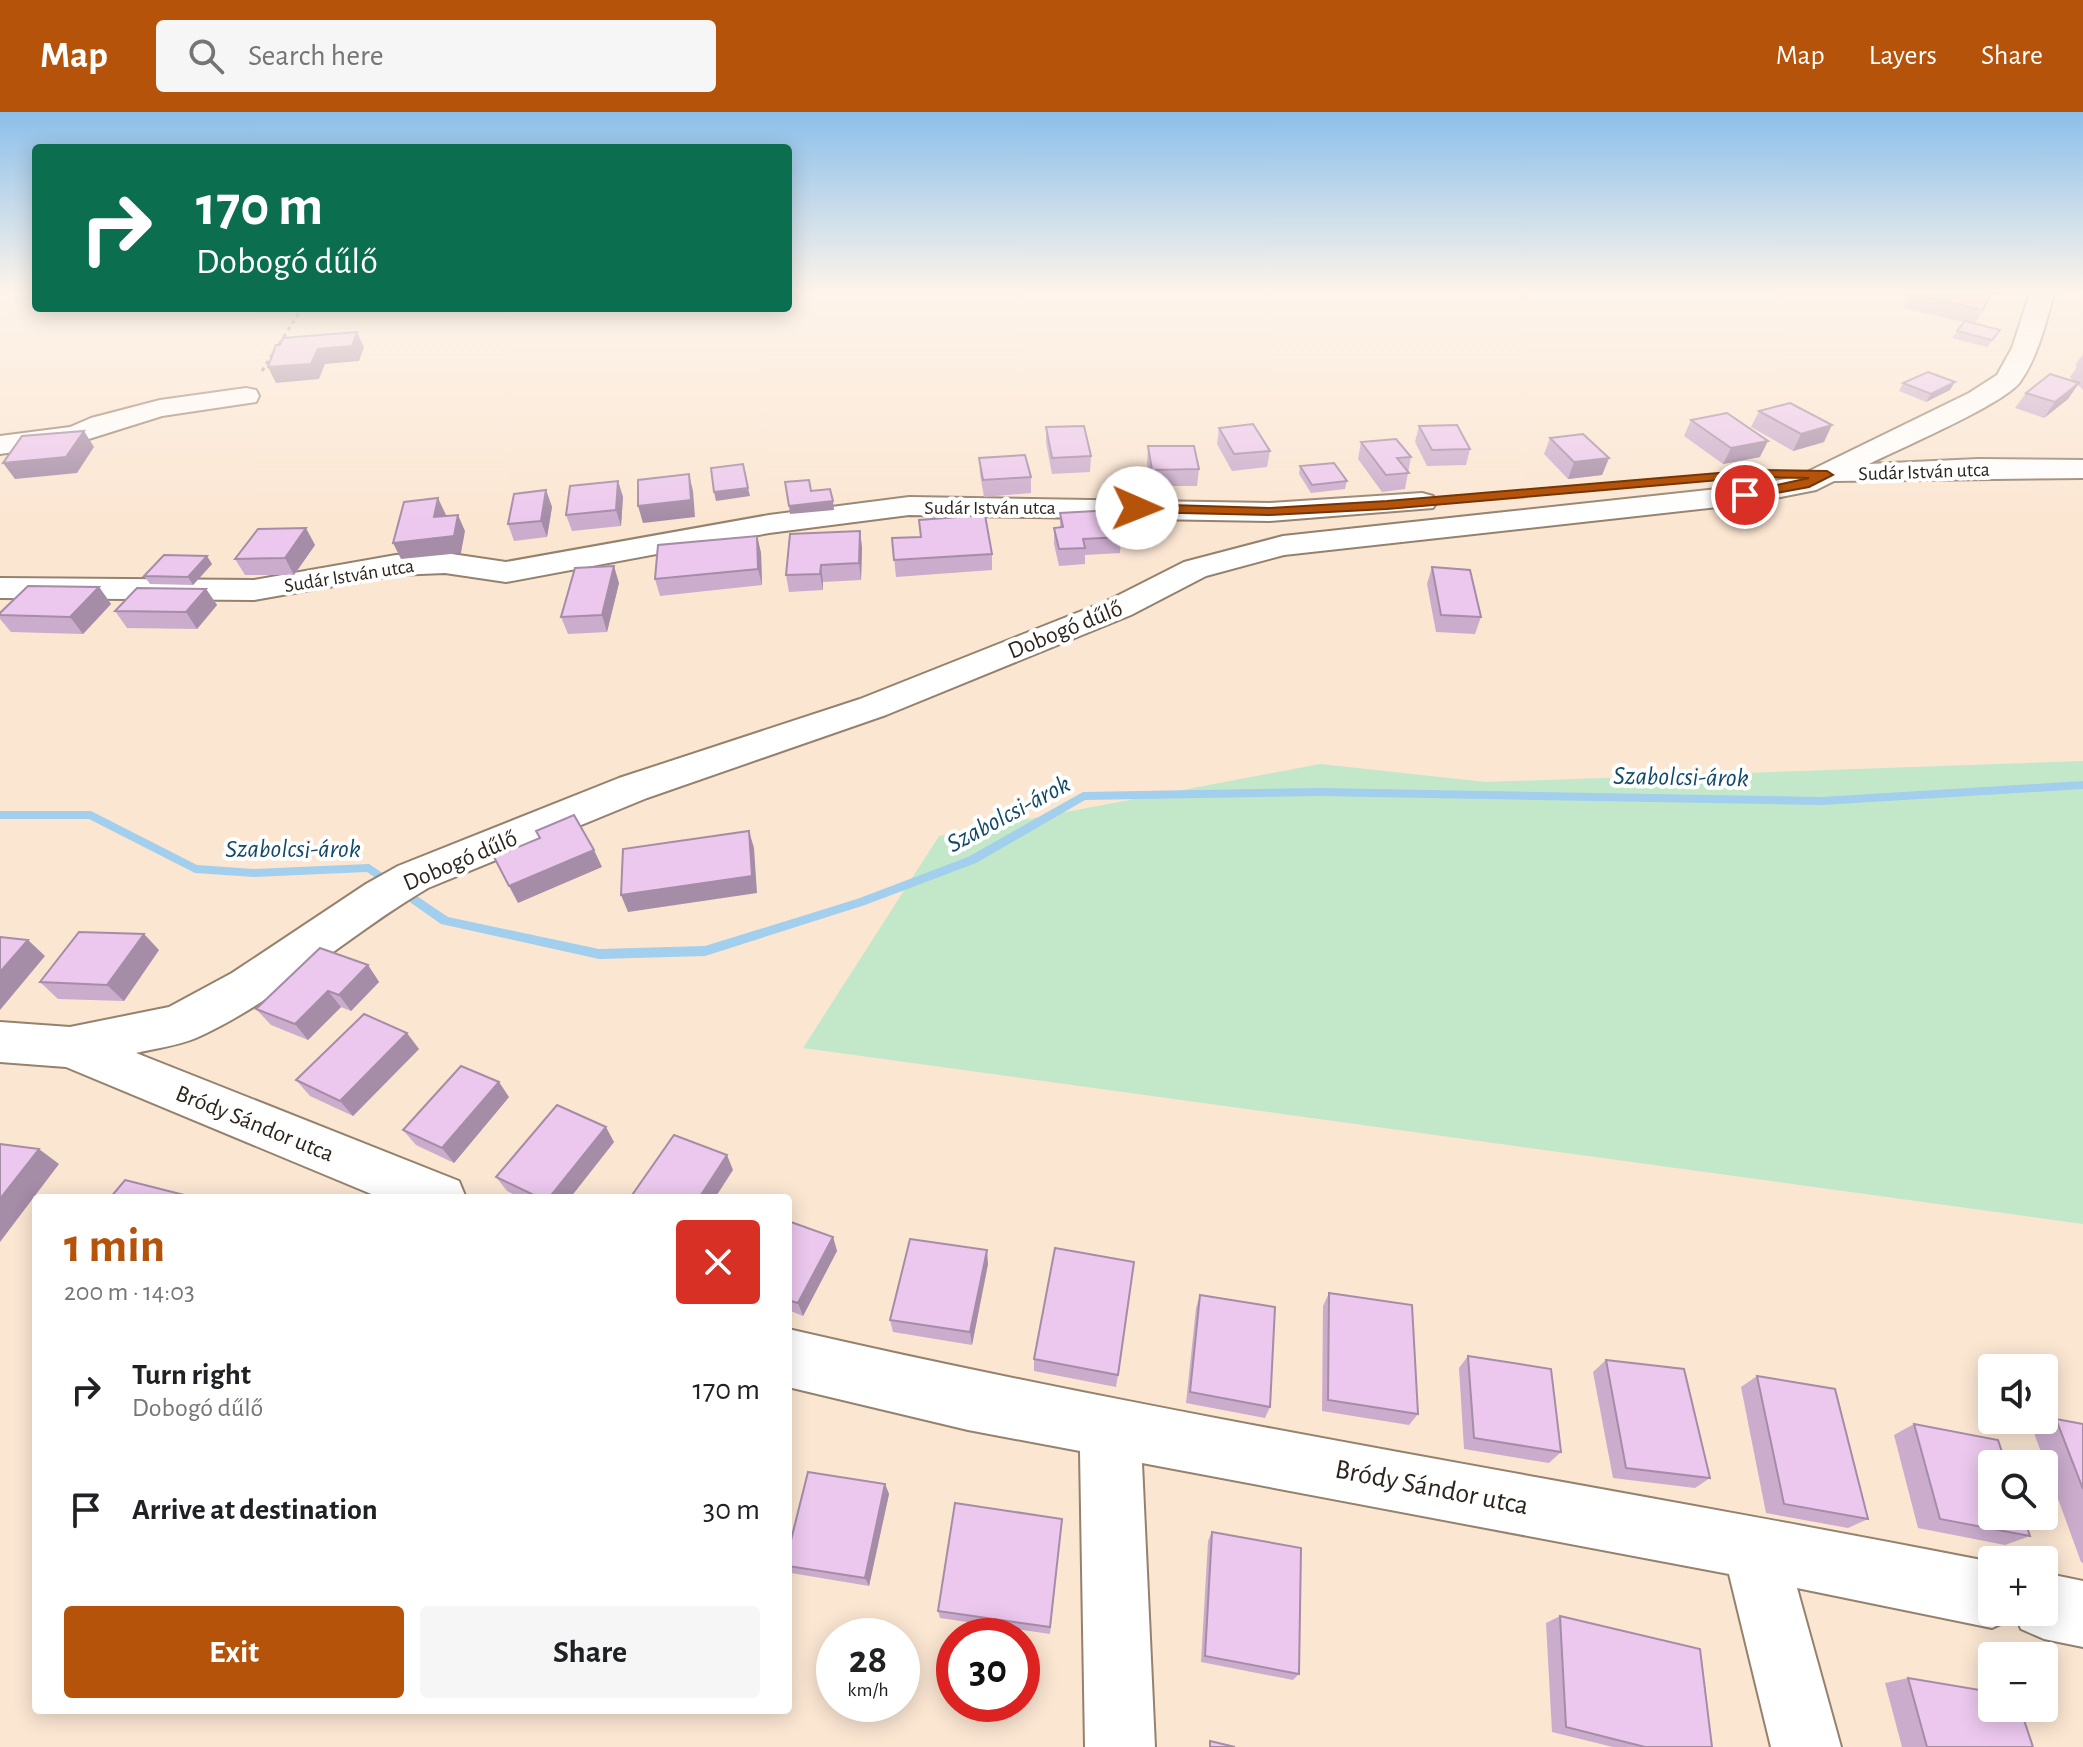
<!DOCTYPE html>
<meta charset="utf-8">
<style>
body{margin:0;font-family:"Alegreya Sans",sans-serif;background:#f6f6f6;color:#202124;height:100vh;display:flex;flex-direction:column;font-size:30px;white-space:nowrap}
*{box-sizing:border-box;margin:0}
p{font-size:26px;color:#757577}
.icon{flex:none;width:44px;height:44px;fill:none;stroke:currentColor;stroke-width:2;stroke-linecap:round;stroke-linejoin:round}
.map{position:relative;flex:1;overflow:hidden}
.sheet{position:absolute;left:32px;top:1082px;width:760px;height:520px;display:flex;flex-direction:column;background:#fff;border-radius:8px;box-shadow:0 4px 20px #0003}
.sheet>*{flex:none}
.banner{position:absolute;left:32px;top:32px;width:760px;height:168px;border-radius:8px;box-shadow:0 4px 20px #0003;background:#0b6e4f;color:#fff;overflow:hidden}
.buttons{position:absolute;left:1978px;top:1242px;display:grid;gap:16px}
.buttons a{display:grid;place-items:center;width:80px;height:80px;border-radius:8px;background:#fff;box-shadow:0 4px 20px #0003;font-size:40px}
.speed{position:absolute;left:816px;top:1506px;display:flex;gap:16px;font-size:40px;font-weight:700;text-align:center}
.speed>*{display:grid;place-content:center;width:104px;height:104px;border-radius:50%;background:#fff;box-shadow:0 4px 20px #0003;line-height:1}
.speed small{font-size:20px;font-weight:400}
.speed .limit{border:12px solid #d22;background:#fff;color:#111}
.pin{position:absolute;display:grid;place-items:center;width:68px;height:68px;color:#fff;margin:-34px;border:4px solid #fff;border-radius:50%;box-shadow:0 2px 8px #0007}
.me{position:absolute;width:88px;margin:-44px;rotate:91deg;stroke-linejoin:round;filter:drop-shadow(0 0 6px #0008)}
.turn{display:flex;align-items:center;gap:28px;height:168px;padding:0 32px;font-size:36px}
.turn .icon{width:104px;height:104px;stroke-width:2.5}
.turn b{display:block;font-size:56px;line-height:68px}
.round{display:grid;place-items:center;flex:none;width:84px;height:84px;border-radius:8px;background:#f6f6f6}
.head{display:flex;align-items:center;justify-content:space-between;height:136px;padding:0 32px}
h1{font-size:48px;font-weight:600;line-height:60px;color:#b45309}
.cta{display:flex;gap:16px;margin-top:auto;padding:16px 32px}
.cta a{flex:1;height:92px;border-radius:8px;background:#b45309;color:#fff;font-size:32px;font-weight:600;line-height:92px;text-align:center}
.cta a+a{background:#f6f6f6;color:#202124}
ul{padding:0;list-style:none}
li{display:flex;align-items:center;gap:24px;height:120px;padding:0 32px}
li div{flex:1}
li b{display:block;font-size:30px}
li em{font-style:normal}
header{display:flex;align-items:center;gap:48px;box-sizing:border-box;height:112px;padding:0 40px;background:#b45309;color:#fff}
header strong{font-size:38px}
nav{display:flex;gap:44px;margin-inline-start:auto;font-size:28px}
.search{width:560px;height:72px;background:#f6f6f6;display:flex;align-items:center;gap:20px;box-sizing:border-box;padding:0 28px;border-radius:8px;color:#757577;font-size:30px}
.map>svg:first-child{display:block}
</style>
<header>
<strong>Map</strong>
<div class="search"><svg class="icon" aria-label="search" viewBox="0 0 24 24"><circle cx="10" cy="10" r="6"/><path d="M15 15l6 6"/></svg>Search here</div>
<nav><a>Map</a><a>Layers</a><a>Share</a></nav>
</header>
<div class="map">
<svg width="2083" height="1635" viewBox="0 0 2083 1635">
<rect width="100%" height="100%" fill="#fbe6d2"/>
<path fill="#c2e8c9" d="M2083 649V1112L803 936 939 724 1320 652 1486 670Z"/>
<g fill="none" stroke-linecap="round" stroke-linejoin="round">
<path fill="#a1cfed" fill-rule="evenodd" d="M2083 669V677L1822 693 1320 684 1085 688 976 751 865 793 705 844 599 847 441 812 367 760 254 765 195 761 89 707H0V699H91L197 753 254 757 369 752 448 805 599 837 705 834 857 787 968 745 1083 680 1320 676 1822 685Z"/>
<g stroke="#94816e" stroke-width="4">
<g id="minor">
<path d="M2031 178H2055C2046 209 2039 243 2020 270 2004 292 1899 337 1869 352L1978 347 2083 348V366L1834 369 1816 378 1745 392 1284 443 1206 464 1131 503 886 603 647 686 428 776C349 822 280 888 196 926 177 934 156 936 136 941L459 1069 466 1086H381L66 955 0 950V910L70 915 169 895 232 861 366 772 398 754 619 666 860 587 1107 489 1184 450 1283 424 1745 374 1797 365 1969 281 1997 263 2012 236Z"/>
<path d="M246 276 256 278 259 284 256 290 162 304 76 331 0 342V324L70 315 91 306 160 288Z"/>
<path d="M1422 381 1433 384 1437 390 1433 396 1269 409 909 403 769 421 506 470 445 461 396 463 254 488 0 486V466L254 468 396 443 445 441 506 450 769 403 909 385 1269 391Z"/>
<path d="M788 1217C1186 1309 1591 1371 1992 1450V1500H2044V1461L2083 1469V1535L2044 1527 2021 1517 2016 1505 1992 1516 1797 1476 1841 1635H1771L1729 1462 1142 1351 1155 1635H1085L1080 1339 968 1318 788 1275Z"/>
</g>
</g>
<path stroke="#a09182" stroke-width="3" stroke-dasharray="4 4" stroke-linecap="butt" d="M262 259 302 196"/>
<use href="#minor" fill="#fff" fill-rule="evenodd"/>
</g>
<g fill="#cbaccd">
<path d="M1913 178H2002L1999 183 1991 182 1975 212 1995 226 1987 235 1952 226 1964 210 1903 196Z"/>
<path d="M2083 242V278L2078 273 2068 287 2044 306 2015 296 2026 281 2074 270 2070 265 2077 255 2075 253Z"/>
<path d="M1903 271 1950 278 1926 290 1899 279Z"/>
<path d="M1759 299 1824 330 1793 339 1751 315Z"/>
<path d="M1691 308 1760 345 1723 352 1684 324Z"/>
<path d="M1419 314 1470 337 1466 353 1427 354 1415 330Z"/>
<path d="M1046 315 1091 344 1090 360 1052 362 1046 331Z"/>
<path d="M1219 316 1270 339 1267 355 1232 359 1217 332Z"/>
<path d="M1550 326 1609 346 1602 363 1568 367 1544 342Z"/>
<path d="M1361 330 1411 345 1405 377 1382 380 1358 347Z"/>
<path d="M1148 334 1199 357 1197 374H1150L1147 351Z"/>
<path d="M979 346 1031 365V381L984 385 980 362Z"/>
<path d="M1300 354 1347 369 1345 377 1311 381 1299 362Z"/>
<path d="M618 369 623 385 621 414 572 419 566 403Z"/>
<path d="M546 378 552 395 547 425 514 429 508 412Z"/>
<path d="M1060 401 1121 425 1120 441 1085 443V452L1059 454 1054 432V416L1060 415Z"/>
<path d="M860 419 862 436 861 468 823 470V478L789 480 786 463Z"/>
<path d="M757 424 761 441 762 473 660 484 655 467Z"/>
<path d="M892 426 992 442V458L896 465Z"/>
<path d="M315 433 294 463H245L235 447Z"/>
<path d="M212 452 193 473 150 472 144 464Z"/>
<path d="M1432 455 1481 505 1475 522 1436 520 1427 472Z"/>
<path d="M619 471 607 520 568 522 561 505Z"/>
<path d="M99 475 111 492 83 522 11 520 0 507V501Z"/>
<path d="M206 477 217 493 197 517 127 516 115 499Z"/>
<path d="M159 838 124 889 58 887 40 870Z"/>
<path d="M368 853 379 870 351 899 341 895 308 928 271 913 256 897Z"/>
<path d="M419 937 353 1004 310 984 296 968Z"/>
<path d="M509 985 454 1051 416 1033 403 1018Z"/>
<path d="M614 1030 570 1086H521L507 1079 496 1065Z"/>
<path d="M788 1109 833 1125 837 1139 803 1204 788 1198Z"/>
<path d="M988 1152 972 1233 893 1220 890 1208Z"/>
<path d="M1329 1181 1418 1302 1409 1313 1322 1299 1323 1194Z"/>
<path d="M1200 1183 1270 1295 1265 1306 1186 1291 1196 1196Z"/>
<path d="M1468 1244 1561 1340 1549 1351 1464 1337 1459 1256Z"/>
<path d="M1034 1247 1118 1263 1116 1275 1034 1259Z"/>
<path d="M1606 1248 1710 1366 1695 1376 1613 1366 1593 1260Z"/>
<path d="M1757 1264 1868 1407 1848 1416 1766 1401 1741 1275Z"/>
<path d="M2056 1307 2083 1312V1451L2081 1450 2033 1318Z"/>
<path d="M1914 1312 2030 1424 2005 1433 1918 1416 1894 1323Z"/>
<path d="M885 1372 889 1382 869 1474 791 1461 788 1457V1440Z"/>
<path d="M1061 1416 1050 1522 940 1506 938 1499Z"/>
<path d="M1212 1420 1299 1562 1293 1568 1201 1550 1208 1429Z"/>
<path d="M1560 1504 1712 1635H1613L1552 1620 1546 1511Z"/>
<path d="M1908 1566 2033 1635H1902L1885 1571Z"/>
</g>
<g fill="#a58ca7">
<path d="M0 178H12L1 184Z"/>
<path d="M357 220 364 235 359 249 325 252 319 267 276 271 268 255 318 237Z"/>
<path d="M1955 270 1950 278 1926 290 1931 282Z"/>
<path d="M2079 271 2068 287 2044 306 2055 290Z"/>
<path d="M1832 313 1824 330 1793 339 1801 322Z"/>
<path d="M84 319 94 335 77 361 15 367 3 351Z"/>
<path d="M1768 329 1760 345 1723 352 1731 336Z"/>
<path d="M1609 346 1602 363 1568 367 1574 350Z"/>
<path d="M689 362 693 379 695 405 643 411 638 394Z"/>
<path d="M618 369 623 385 621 414 616 398Z"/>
<path d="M748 376 750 384 716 389 714 380Z"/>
<path d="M546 378 552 395 547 425 541 409Z"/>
<path d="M438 386 446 403 442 422 434 405Z"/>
<path d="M833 389 834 398 790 402 789 394Z"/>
<path d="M458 403 465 419 461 441 401 447 393 431Z"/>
<path d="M306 416 315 433 294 463 285 446Z"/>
<path d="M860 419 862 436 861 468 859 451Z"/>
<path d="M757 424 761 441 762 473 758 457Z"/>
<path d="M207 444 212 452 193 473 188 465Z"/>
<path d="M821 453 823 470V478L820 462Z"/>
<path d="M614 454 619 471 607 520 602 503Z"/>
<path d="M99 475 111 492 83 522 70 505Z"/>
<path d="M206 477 217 493 197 517 186 500Z"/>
<path d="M749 719 754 736 757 781 628 800 621 783Z"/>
<path d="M594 738 602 755 518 791 509 774Z"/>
<path d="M144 822 159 838 124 889 107 873Z"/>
<path d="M28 828 45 844 0 898V860Z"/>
<path d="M368 853 379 870 351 899 339 883Z"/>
<path d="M328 879 341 895 308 928 295 912Z"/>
<path d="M407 921 419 937 353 1004 340 989Z"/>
<path d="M499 970 509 985 454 1051 442 1036Z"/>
<path d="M606 1015 614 1030 570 1086H549Z"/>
<path d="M39 1037 59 1052 0 1130V1087Z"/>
<path d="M727 1043 733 1058 715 1086H699Z"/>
<path d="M833 1125 837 1139 803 1204 798 1191Z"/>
<path d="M987 1138 988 1152 972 1233 970 1220Z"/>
<path d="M885 1372 889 1382 869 1474 865 1466Z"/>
</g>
<g fill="#ecc8ee" stroke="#a58ca7" stroke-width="2">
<path d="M1913 178H1990L1992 179 1983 198 1911 182Z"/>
<path d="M1965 209 2000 218 1992 228 1957 219Z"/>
<path d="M357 220 352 234 318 237 311 252 268 255 276 233H280L283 226Z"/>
<path d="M1928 260 1955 270 1931 282 1903 271Z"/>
<path d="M2050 262 2079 271 2055 290 2026 281Z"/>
<path d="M1790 291 1832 313 1801 322 1759 299Z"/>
<path d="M1727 301 1768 329 1731 336 1691 308Z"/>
<path d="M1253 312 1270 339 1234 342 1219 316Z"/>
<path d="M1457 313 1470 337 1432 338 1419 314Z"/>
<path d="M1084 314 1091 344 1052 346 1046 315Z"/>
<path d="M84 319 66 345 3 351 22 324Z"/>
<path d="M1583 322 1609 346 1574 350 1550 326Z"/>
<path d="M1396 327 1411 345 1397 346 1409 361 1386 363 1361 330Z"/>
<path d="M1148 334H1194L1199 357 1152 358Z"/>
<path d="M1025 343 1031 365 983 368 979 346Z"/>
<path d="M1334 351 1347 369 1312 373 1300 354Z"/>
<path d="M743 352 748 376 714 380 711 356Z"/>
<path d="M689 362 691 388 638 394V368Z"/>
<path d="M809 368 811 379 830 377 833 389 789 394 785 370Z"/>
<path d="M618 369 616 398 566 403 570 374Z"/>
<path d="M546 378 541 409 508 412 514 382Z"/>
<path d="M438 386 434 405 458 403 454 424 393 431 404 390Z"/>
<path d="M1113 398 1121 425 1083 427 1085 436 1059 437 1054 416 1063 415 1060 401Z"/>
<path d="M985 403 992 442 894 448 892 426 921 425 919 408Z"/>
<path d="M306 416 285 446 235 447 258 417Z"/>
<path d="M860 419 859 451 821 453 820 462 786 463 790 422Z"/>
<path d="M757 424 758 457 655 467 658 433Z"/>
<path d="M164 443 207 444 188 465 144 464Z"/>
<path d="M614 454 602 503 561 505 575 456Z"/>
<path d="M1432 455 1470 458 1481 505 1441 503Z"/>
<path d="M28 474 99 475 70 505 0 503V501Z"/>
<path d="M137 476 206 477 186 500 115 499Z"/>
<path d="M574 703 594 738 509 774 494 745 540 726 536 719Z"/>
<path d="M749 719 752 764 621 783 623 737Z"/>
<path d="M79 820 144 822 107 873 40 870Z"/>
<path d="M0 825 28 828 0 860Z"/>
<path d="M320 836 368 853 339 883 328 879 295 912 256 897Z"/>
<path d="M364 902 407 921 340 989 296 968Z"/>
<path d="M461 954 499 970 442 1036 403 1018Z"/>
<path d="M557 993 606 1015 549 1086H540L496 1065Z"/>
<path d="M674 1023 727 1043 699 1086H630Z"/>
<path d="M0 1032 39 1037 0 1087Z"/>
<path d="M125 1068 192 1085 110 1086Z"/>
<path d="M788 1109 833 1125 798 1191 788 1188Z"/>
<path d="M910 1127 987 1138 970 1220 890 1208Z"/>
<path d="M1055 1136 1134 1150 1118 1263 1034 1247Z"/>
<path d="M1329 1181 1412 1193 1418 1302 1328 1288Z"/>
<path d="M1200 1183 1275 1195 1270 1295 1190 1280Z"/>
<path d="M1468 1244 1551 1257 1561 1340 1474 1326Z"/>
<path d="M1606 1248 1684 1257 1710 1366 1626 1356Z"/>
<path d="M1757 1264 1835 1277 1868 1407 1784 1392Z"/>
<path d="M2056 1307 2083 1312V1377Z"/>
<path d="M1914 1312 1998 1328 2006 1352H1992V1404H2023L2030 1424 1940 1407Z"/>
<path d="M808 1360 885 1372 865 1466 788 1454V1440Z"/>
<path d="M955 1391 1062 1407 1050 1515 938 1499Z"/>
<path d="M1212 1420 1301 1436 1299 1562 1205 1544Z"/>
<path d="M1560 1504 1700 1537 1712 1635H1645L1566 1615Z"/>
<path d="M1908 1566 1992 1580V1596H2020L2033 1635H1927Z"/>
<path d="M1210 1629 1235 1635H1210Z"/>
</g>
<linearGradient id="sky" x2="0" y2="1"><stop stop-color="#8bbfea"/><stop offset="0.44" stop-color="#fdf4eb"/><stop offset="1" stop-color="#fdf4eb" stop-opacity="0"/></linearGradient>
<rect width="2083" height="407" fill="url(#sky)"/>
<path fill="#b45309" stroke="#753606" stroke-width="2" d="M1754 358 1827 359 1833 363 1809 375 1745 387 1740 386V381L1809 366 1754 365 1387 397 1269 403 1137 400 1131 396 1137 392 1269 396 1387 389Z"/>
<g text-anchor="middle" stroke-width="8" stroke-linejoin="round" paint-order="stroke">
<g font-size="20" fill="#2d251d" stroke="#fff">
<text transform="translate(1924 359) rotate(-2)" y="7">Sudár István utca</text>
<text x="990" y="402">Sudár István utca</text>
<text transform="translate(349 463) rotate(-9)" y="7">Sudár István utca</text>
</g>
<g font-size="24" fill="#2d251d" stroke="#fff">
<text transform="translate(1065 517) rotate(-22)" y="8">Dobogó dűlő</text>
<text transform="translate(460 748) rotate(-23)" y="8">Dobogó dűlő</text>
<text transform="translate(255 1011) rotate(22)" y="8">Bródy Sándor utca</text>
</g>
<g font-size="26" font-style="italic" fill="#114967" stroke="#fff">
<text transform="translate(1681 664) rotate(1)" y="9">Szabolcsi-árok</text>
<text transform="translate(1008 701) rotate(-28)" y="9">Szabolcsi-árok</text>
<text x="293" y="745">Szabolcsi-árok</text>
</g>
<g font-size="28" fill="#2d251d" stroke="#fff">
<text transform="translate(1432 1374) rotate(11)" y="10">Bródy Sándor utca</text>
</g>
</g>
</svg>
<div class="buttons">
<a><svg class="icon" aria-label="sound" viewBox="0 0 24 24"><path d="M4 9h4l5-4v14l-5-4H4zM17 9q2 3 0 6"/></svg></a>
<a><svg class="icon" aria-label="search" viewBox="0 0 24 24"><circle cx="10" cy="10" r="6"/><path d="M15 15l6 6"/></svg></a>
<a>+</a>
<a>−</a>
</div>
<div class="speed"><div>28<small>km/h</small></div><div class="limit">30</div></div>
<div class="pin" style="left:1745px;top:383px;background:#d93025"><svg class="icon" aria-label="arrive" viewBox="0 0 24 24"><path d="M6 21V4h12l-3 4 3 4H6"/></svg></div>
<svg class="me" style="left:1137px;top:396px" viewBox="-20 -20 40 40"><circle r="19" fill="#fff"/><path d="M0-13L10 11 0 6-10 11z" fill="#b45309"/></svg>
<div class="banner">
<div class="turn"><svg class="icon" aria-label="right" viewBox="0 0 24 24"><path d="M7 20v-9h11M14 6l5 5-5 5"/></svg><div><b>170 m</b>Dobogó dűlő</div></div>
</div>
<section class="sheet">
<div class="head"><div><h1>1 min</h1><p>200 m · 14:03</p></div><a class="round" style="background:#d93025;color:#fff"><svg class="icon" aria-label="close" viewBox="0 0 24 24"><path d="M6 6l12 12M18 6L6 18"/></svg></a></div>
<ul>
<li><svg class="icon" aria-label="right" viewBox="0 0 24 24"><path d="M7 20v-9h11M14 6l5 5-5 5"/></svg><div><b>Turn right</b><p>Dobogó dűlő</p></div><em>170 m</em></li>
<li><svg class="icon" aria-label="arrive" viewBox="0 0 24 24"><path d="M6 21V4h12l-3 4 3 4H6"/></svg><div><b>Arrive at destination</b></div><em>30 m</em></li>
</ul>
<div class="cta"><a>Exit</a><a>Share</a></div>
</section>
</div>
